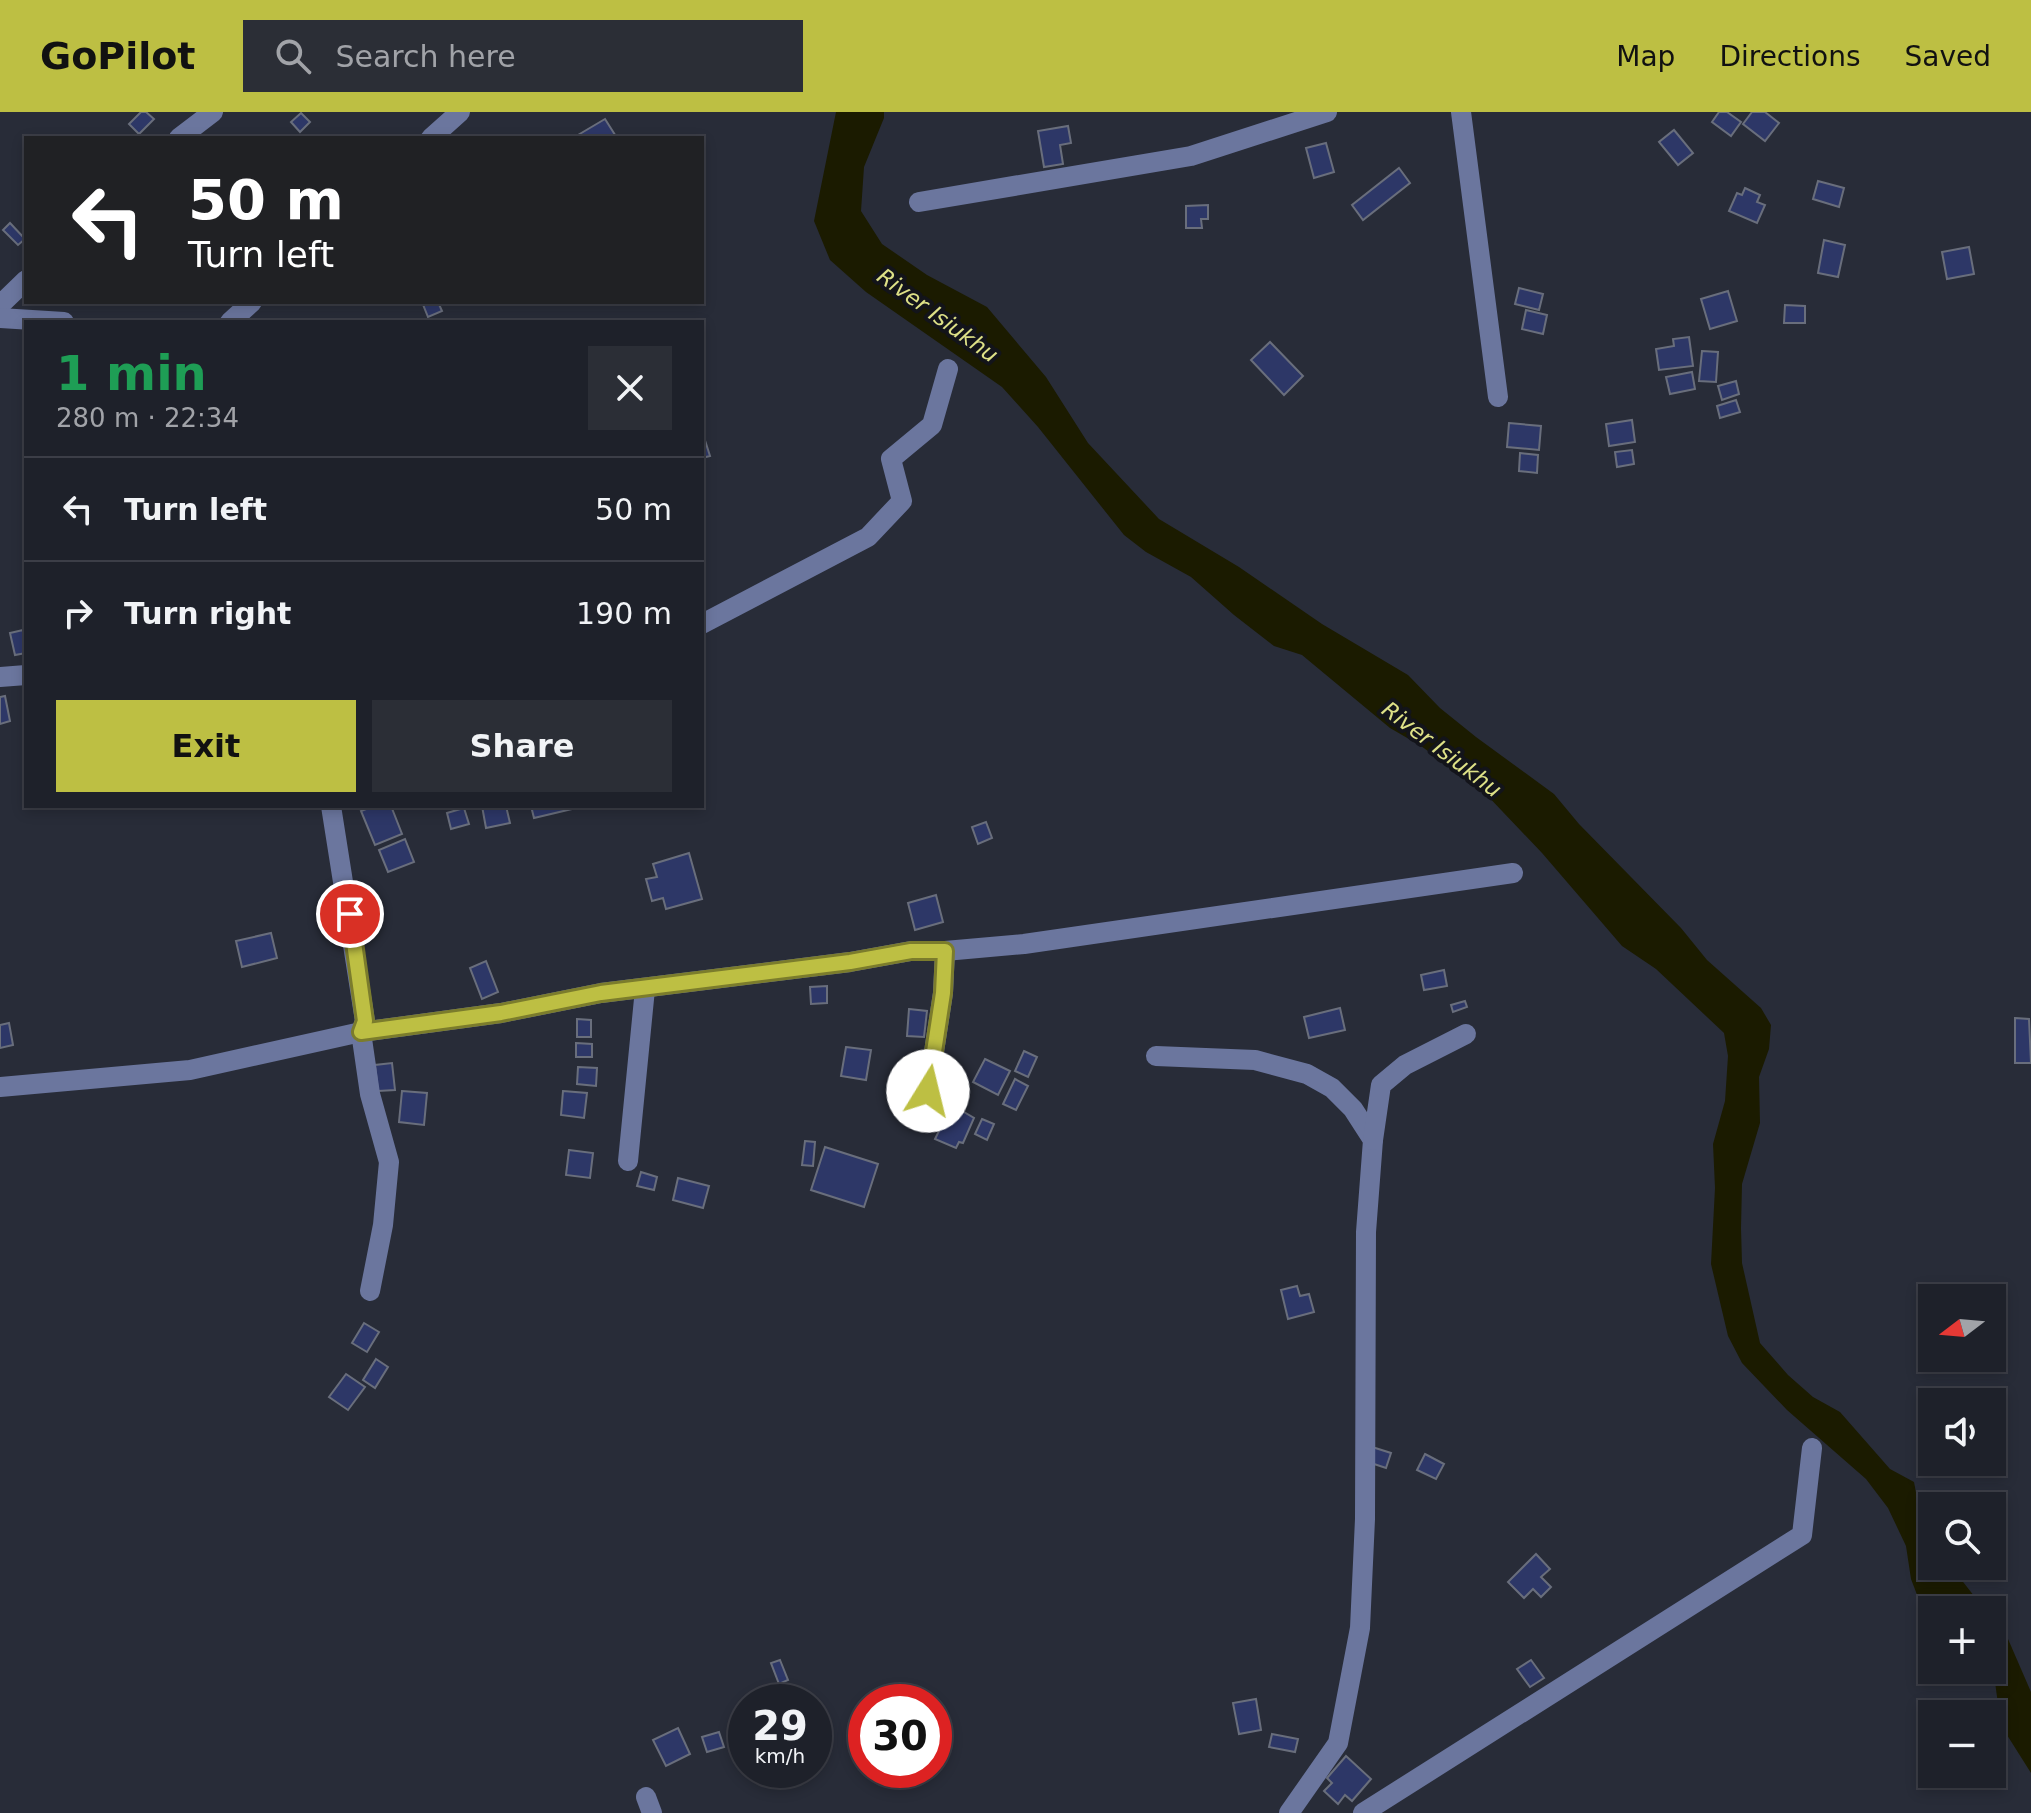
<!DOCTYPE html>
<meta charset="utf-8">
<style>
body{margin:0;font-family:"DejaVu Sans",sans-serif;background:#2b2e36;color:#f1f3f6;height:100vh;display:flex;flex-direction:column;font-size:30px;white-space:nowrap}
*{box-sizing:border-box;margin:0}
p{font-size:26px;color:#a1a3a8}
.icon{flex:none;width:44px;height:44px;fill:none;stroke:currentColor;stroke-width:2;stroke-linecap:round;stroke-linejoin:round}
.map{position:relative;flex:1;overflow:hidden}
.details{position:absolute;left:24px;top:208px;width:680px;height:488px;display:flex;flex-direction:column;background:#1e212a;border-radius:0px;box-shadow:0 4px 12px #0003,0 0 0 2px #3c3e47}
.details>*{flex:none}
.top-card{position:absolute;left:24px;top:24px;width:680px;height:168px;border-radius:0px;box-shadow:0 4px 12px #0003,0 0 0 2px #3c3e47;background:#202124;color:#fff;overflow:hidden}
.needle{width:52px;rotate:254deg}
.controls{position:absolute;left:1918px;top:1172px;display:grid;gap:16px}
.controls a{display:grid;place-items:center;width:88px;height:88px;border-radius:0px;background:#1e212a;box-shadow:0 4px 12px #0003,0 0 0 2px #3c3e47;font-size:40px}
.speed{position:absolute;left:728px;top:1572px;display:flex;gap:16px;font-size:40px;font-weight:700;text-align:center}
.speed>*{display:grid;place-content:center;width:104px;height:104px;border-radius:50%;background:#1e212a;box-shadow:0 4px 12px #0003,0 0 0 2px #3c3e47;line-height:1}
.speed small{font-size:20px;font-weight:400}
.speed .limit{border:12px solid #d22;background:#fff;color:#111}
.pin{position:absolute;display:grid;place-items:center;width:68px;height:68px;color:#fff;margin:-34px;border:4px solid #fff;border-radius:50%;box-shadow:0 2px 8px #0007}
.me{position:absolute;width:88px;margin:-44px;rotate:9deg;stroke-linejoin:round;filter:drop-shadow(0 0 6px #0008)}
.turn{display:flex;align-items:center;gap:28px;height:168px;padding:0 32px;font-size:36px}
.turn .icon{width:104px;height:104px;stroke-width:2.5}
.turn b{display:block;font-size:56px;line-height:68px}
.round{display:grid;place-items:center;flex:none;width:84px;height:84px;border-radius:0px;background:#2b2e36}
.overview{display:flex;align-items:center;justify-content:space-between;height:136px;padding:0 32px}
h1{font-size:48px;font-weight:600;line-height:60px;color:#1e9e55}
.button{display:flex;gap:16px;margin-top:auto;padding:16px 32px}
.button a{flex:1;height:92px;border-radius:0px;background:#bdbf43;color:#111;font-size:32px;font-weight:600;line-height:92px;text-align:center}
.button a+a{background:#2b2e36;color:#f1f3f6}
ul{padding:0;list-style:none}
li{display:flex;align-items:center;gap:24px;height:104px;padding:0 32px;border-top:2px solid #3c3e47}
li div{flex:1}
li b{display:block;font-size:30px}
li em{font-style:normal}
header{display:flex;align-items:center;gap:48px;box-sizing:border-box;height:112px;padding:0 40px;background:#bdbf43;color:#111}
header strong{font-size:38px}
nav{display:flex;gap:44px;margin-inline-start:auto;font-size:28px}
.search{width:560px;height:72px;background:#2b2e36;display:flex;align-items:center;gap:20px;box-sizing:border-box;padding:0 28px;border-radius:0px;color:#a1a3a8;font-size:30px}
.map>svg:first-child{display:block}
</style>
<header>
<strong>GoPilot</strong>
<div class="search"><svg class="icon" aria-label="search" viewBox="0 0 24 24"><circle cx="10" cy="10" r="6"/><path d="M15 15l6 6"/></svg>Search here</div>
<nav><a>Map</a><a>Directions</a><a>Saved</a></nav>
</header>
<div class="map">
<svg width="2031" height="1701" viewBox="0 0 2031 1701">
<rect width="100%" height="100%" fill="#282c38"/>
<g fill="#1b1b00">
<path d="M836 0H884V6L864 55 861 99 882 132 927 163 987 195 1046 265 1088 331 1159 407 1239 455 1322 512 1408 563 1440 596 1476 625 1554 682 1579 712 1681 816 1707 848 1761 896 1771 913 1769 937 1759 965 1760 1011 1742 1072 1741 1116 1742 1151 1760 1231 1788 1263 1813 1285 1840 1300 1890 1357 1914 1370 1917 1386 1932 1411V1454H1954L1960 1466 1985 1498H1932V1512L1924 1501 1911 1467 1906 1434 1888 1396 1866 1367 1787 1298 1742 1251 1728 1224 1711 1152 1715 1076 1713 1032 1725 989 1728 944 1724 921 1656 857 1622 834 1542 741 1483 679 1421 634 1390 616 1302 543 1274 534 1234 503 1191 465 1146 440 1124 423 1038 315 1002 275 866 180 830 148 814 109Z"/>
<path d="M1992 1507 2008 1527 2031 1580V1661L2007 1623 1999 1599 1995 1570 1981 1558H1992Z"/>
</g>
<g fill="#2d3767" stroke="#696e7c" stroke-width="2">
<path d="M141 0H146L154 7 139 22 129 12Z"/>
<path d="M1719 0H1727L1741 10 1731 24 1712 10Z"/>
<path d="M1752 0H1765L1779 11 1765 29 1743 12Z"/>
<path d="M301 1 310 10 300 20 291 10Z"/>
<path d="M605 7 617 26H580L578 23Z"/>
<path d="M1068 14 1071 31 1060 33 1063 52 1044 55 1038 19Z"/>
<path d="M1674 18 1693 41 1678 53 1659 30Z"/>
<path d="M1326 31 1334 60 1314 66 1306 36Z"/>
<path d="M1399 56 1410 71 1363 108 1352 93Z"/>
<path d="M1818 69 1844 76 1839 95 1813 87Z"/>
<path d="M1745 76 1760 83 1757 90 1765 93 1757 111 1729 99 1737 81 1742 83Z"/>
<path d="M1208 93V107H1201L1202 116H1186V94Z"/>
<path d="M10 111 25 127 18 133 3 118Z"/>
<path d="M1824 128 1845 133 1838 165 1818 161Z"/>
<path d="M1969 135 1974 162 1947 167 1942 140Z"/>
<path d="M1519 176 1543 182 1539 198 1515 192Z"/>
<path d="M1728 179 1737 209 1710 217 1701 187Z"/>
<path d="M422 190H438L442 199 428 205Z"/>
<path d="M1785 193 1805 194V211H1784Z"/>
<path d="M1526 198 1547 203 1543 222 1522 217Z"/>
<path d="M1689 225 1693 254 1659 258 1656 237 1674 234 1673 227Z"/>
<path d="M1270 230 1303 264 1284 283 1251 248Z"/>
<path d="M1702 239 1718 240 1716 270 1699 269Z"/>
<path d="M1692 260 1695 277 1670 282 1666 265Z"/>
<path d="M1736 269 1739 282 1722 288 1718 274Z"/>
<path d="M1736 288 1740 300 1720 306 1717 294Z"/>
<path d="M1632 308 1635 330 1609 334 1606 312Z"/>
<path d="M1509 311 1541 314 1539 338 1507 335Z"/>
<path d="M702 319 710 344 702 346Z"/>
<path d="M1632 338 1634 352 1617 355 1615 340Z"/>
<path d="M1520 341 1538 343 1537 361 1519 359Z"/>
<path d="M23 518 26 541 15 543 10 521Z"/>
<path d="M5 584 10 609 0 612V585Z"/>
<path d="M374 694H391L402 722 375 733 361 699Z"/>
<path d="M482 694H506L510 711 486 716Z"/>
<path d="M531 694H571L572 697 534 706Z"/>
<path d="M464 696 469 712 451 717 447 701Z"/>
<path d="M986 710 992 726 978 732 972 715Z"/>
<path d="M405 727 414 750 388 760 379 738Z"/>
<path d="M689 741 702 787 666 797 663 786 652 789 646 767 657 765 653 752Z"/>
<path d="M936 783 943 810 915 818 908 791Z"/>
<path d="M271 821 277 846 242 855 236 829Z"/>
<path d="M486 849 498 880 482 887 470 856Z"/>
<path d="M1444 858 1447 874 1424 878 1421 863Z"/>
<path d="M827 874V891L811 892 810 875Z"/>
<path d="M1465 889 1467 895 1453 900 1451 893Z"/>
<path d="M1340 896 1345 918 1309 926 1304 905Z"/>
<path d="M909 897 927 899 924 925 907 924Z"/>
<path d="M2015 906 2029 907 2031 951H2015Z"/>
<path d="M577 907 591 908V925H577Z"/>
<path d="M9 911 13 933 0 936V913Z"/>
<path d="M576 931 592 932V945H576Z"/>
<path d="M846 935 871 938 866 968 841 964Z"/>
<path d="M1024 939 1037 945 1028 965 1015 959Z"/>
<path d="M985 947 1010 959 998 983 973 970Z"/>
<path d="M392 951 395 978 378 979 375 953Z"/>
<path d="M578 955 597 956 596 974 577 972Z"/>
<path d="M1015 967 1028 974 1016 998 1003 992Z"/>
<path d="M402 979 427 981 424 1013 399 1010Z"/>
<path d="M563 979 587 981 584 1006 561 1003Z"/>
<path d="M952 993 974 1006 963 1031 959 1030 956 1036 935 1027 940 1017 936 1015 940 1003H948Z"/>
<path d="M982 1007 994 1012 987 1028 975 1022Z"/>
<path d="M805 1029 815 1030 813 1054 802 1053Z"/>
<path d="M825 1035 878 1052 864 1095 811 1078Z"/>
<path d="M569 1038 593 1041 590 1066 566 1063Z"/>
<path d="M641 1060 657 1065 654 1078 637 1074Z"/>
<path d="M678 1066 709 1074 703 1096 673 1088Z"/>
<path d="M1297 1174 1300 1184 1309 1182 1314 1200 1288 1207 1281 1178Z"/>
<path d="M364 1211 379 1220 367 1240 352 1231Z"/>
<path d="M376 1247 388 1255 375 1276 363 1268Z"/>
<path d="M346 1262 365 1275 348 1298 329 1285Z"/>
<path d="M1369 1334 1391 1341 1386 1356 1365 1349Z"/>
<path d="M1425 1342 1444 1352 1436 1367 1417 1358Z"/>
<path d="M1536 1442 1550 1457 1541 1465 1551 1475 1541 1485 1533 1477 1524 1486 1508 1470Z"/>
<path d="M780 1548 788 1568 779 1572 771 1551Z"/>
<path d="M1531 1548 1544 1566 1530 1575 1517 1557Z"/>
<path d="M1256 1587 1261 1618 1239 1622 1233 1591Z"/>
<path d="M678 1616 690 1642 666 1654 653 1628Z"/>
<path d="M719 1620 724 1635 707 1640 702 1625Z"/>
<path d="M1272 1622 1298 1627 1295 1640 1269 1635Z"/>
<path d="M1346 1644 1371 1667 1352 1689 1345 1683 1338 1692 1324 1679 1332 1671 1327 1666Z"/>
</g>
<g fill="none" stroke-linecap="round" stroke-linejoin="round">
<g stroke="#6b769e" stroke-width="20">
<path d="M1461 0 1498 285"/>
<path d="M179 26 213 0"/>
<path d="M431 26 460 0"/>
<path d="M919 90 1191 44 1327 0"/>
<path d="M0 193 26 168"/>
<path d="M0 206 64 210"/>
<path d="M230 210 252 190"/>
<path d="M702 512 868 425 902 389 891 347 932 313 948 257"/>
<path d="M0 565 26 563"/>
<path d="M945 839 1024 832 1513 761"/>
<path d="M1156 944 1255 948 1307 962 1332 976 1353 997 1373 1028 1366 1120 1365 1407 1360 1516 1338 1631 1289 1701"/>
<path d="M0 975 190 958 361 920 365 909 331 694"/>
<path d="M1373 1028 1381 973 1405 953 1466 922"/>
<path d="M628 1049 645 877"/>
<path d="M370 1179 383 1113 389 1050 370 982 361 920 501 901 601 881 850 850 911 839H945L943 881 928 979"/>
<path d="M646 1685 652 1701"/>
<path d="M1363 1701 1802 1423 1812 1336"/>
</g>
</g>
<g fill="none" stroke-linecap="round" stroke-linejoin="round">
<g stroke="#7b7c2c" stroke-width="20">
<path id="route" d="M350 802 365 909 361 920 501 901 601 881 850 850 911 839H945L943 881 928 979"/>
</g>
<use href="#route" stroke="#bdbf43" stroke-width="14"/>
</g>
<g text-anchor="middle" stroke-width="8" stroke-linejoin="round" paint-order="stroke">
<g font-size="22" font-style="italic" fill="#dee187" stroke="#13141a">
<text transform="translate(938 203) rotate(36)" y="8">River Isiukhu</text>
<text transform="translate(1442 637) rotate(37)" y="8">River Isiukhu</text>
</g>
</g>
</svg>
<div class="controls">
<a><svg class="needle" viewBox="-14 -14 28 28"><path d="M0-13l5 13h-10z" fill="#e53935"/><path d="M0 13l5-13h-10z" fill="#a1a3a8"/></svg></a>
<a><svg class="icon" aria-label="sound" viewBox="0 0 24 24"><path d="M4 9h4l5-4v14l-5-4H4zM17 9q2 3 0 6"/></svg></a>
<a><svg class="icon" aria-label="search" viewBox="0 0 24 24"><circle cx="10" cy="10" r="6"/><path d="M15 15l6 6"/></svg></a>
<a>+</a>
<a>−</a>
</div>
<div class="speed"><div>29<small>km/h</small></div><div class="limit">30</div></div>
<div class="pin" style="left:350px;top:802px;background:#d93025"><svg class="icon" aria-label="arrive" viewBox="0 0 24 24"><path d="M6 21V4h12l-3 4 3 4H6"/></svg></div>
<svg class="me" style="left:928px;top:979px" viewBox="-20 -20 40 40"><circle r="19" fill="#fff"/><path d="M0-13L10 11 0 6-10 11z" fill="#bdbf43"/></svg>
<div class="top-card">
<div class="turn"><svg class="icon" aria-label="left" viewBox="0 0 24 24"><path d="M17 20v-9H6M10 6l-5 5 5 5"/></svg><div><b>50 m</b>Turn left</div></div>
</div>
<section class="details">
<div class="overview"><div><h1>1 min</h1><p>280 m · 22:34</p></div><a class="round"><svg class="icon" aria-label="close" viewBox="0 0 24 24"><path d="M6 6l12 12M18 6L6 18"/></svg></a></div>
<ul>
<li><svg class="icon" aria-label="left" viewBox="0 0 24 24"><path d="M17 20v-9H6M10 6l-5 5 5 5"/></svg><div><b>Turn left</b></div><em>50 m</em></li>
<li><svg class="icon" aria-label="right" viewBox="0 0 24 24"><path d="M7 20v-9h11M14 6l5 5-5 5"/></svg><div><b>Turn right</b></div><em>190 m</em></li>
</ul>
<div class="button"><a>Exit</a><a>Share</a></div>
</section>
</div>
